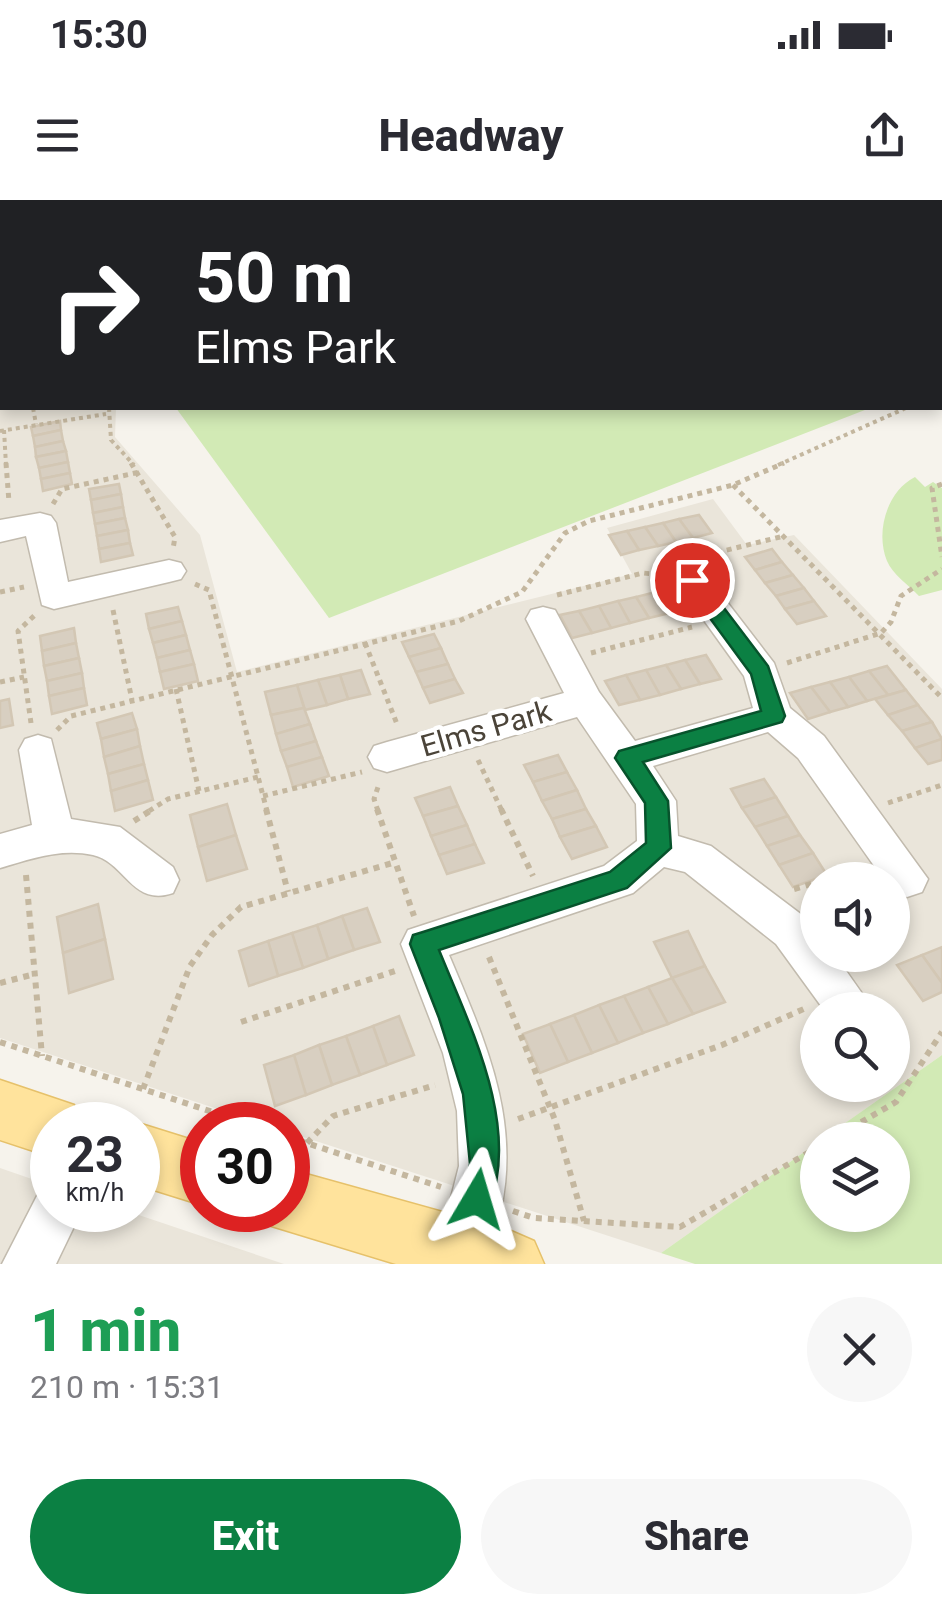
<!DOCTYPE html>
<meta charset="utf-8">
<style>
body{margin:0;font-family:Roboto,sans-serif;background:#f7f7f7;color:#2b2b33;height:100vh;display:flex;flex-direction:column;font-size:38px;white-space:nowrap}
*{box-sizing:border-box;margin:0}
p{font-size:32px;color:#7c7c81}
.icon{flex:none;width:55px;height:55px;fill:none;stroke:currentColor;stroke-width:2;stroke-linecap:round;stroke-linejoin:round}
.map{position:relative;height:1064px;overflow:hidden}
.panel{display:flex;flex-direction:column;background:#fff;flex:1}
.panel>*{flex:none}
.top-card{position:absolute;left:0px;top:0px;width:942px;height:210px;box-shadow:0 5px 15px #0003;background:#202124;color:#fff;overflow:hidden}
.controls{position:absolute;left:800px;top:662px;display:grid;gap:20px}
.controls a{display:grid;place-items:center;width:110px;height:110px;border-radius:50%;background:#fff;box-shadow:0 5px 15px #0003;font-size:50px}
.speed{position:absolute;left:30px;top:902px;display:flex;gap:20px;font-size:50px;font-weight:700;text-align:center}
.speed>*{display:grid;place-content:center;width:130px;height:130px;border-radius:50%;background:#fff;box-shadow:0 5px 15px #0003;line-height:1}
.speed small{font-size:25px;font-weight:400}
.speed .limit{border:15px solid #d22;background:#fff;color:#111}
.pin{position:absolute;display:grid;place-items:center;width:85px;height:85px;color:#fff;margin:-42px;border:5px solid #fff;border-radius:50%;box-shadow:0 2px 10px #0007}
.me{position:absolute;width:110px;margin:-55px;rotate:7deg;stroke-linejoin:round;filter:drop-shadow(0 0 8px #0008)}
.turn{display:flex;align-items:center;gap:35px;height:210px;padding:0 30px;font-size:45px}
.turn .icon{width:130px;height:130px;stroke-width:2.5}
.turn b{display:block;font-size:70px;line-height:85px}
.round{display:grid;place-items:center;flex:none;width:105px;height:105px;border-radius:52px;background:#f7f7f7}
.headline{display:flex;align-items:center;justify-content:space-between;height:170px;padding:0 30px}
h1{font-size:60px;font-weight:800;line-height:75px;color:#1e9e55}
.cta{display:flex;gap:20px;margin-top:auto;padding:20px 30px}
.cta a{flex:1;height:115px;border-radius:60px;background:#0b8043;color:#fff;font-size:40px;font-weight:800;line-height:115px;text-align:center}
.cta a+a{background:#f7f7f7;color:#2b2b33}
.status{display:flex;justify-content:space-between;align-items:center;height:70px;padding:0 50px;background:#fff;direction:ltr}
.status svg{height:28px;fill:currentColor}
header{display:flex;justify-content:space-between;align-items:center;height:130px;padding:0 30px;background:#fff;font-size:45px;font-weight:800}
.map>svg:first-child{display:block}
</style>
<div class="status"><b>15:30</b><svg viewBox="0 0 49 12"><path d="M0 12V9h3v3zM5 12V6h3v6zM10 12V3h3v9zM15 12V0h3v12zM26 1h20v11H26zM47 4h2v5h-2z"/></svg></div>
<header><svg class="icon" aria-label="menu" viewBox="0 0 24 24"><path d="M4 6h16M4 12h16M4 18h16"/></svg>Headway<svg class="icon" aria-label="share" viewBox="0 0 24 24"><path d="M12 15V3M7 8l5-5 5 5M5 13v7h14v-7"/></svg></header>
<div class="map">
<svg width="942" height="1064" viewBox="0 0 942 1064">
<rect width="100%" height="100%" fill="#f6f3ec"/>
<g fill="#eae5da" fill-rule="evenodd">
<path d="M0 64 2 208H116L115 237 200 335 237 472 632 374 607 328 713 299 747 345 794 335 942 489V855L661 1053 288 932V925H267L0 838ZM818 680H892V755H818ZM818 810H892V885H818Z"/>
<path d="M0 968 52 986V1010H124L284 1064H0Z"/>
</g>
<g fill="#d2eab5">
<path d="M176 208H870L329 418Z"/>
<path d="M915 277 925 287 933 282 942 288V390L919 396C910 386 892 374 887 361 875 332 887 291 915 277Z"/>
<path d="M942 855V1064H695L661 1053 817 943 818 1015H892V940H821Z"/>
</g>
<g fill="#d8cfc1" stroke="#d3c7b4" stroke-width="2.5">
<path d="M624 0H707L710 2H613Z"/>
<path d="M60 221 61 230 33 236 31 227Z"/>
<path d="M61 230 63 241 35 247 33 236Z"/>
<path d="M63 241 66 251 36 257 35 247Z"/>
<path d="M66 251 68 262 39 268 36 257Z"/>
<path d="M68 262 70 273 41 279 39 268Z"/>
<path d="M70 273 72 284 43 291 41 279Z"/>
<path d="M119 284 121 294 91 300 89 289Z"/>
<path d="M121 294 123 307 93 313 91 300Z"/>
<path d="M123 307 125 318 95 324 93 313Z"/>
<path d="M699 315 712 333 693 338 679 319Z"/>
<path d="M125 318 128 330 97 336 95 324Z"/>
<path d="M679 319 693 338 676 342 663 323Z"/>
<path d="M663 323 676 342 658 346 645 327Z"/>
<path d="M645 327 658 346 639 350 627 331Z"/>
<path d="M128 330 130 343 99 349 97 336Z"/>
<path d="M627 331 639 350 621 355 609 335Z"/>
<path d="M130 343 133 355 101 362 99 349Z"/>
<path d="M772 349 782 362 755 370 745 357Z"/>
<path d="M782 362 793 375 765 383 755 370Z"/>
<path d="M793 375 804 388 776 396 765 383Z"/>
<path d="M804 388 814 401 785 409 776 396Z"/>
<path d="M656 392 670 413 649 418 636 397Z"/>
<path d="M636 397 649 418 630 423 618 401Z"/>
<path d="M618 401 630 423 611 428 599 406Z"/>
<path d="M814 401 826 416 797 424 785 409Z"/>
<path d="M599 406 611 428 592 433 579 411Z"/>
<path d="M178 407 182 421 149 429 146 414Z"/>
<path d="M579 411 592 433 572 438 560 415Z"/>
<path d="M182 421 186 435 153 443 149 429Z"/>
<path d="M74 428 76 443 42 451 40 436Z"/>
<path d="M434 434 441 448 409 457 402 442Z"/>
<path d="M186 435 190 450 157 458 153 443Z"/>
<path d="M76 443 79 458 44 466 42 451Z"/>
<path d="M441 448 448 464 416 472 409 457Z"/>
<path d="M190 450 194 464 160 472 157 458Z"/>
<path d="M706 455 721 479 700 484 685 460Z"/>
<path d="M79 458 82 473 47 481 44 466Z"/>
<path d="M685 460 700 484 681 489 666 465Z"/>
<path d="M194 464 198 481 164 489 160 472Z"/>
<path d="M448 464 455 479 423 488 416 472Z"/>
<path d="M666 465 681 489 660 495 646 470Z"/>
<path d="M887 466 906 490 888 495 869 471Z"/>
<path d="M361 470 370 494 348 499 340 475Z"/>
<path d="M646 470 660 495 640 500 626 475Z"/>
<path d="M869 471 888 495 867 501 849 477Z"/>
<path d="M82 473 84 488 49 496 47 481Z"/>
<path d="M340 475 348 499 327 505 318 480Z"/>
<path d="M626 475 640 500 619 505 605 481Z"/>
<path d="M849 477 867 501 848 507 830 482Z"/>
<path d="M455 479 463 493 430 503 423 488Z"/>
<path d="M318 480 327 505 305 510 297 485Z"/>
<path d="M830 482 848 507 830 512 811 487Z"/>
<path d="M297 485 304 508 271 515 265 492Z"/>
<path d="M811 487 830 512 808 519 790 493Z"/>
<path d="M84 488 87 505 52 514 49 496Z"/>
<path d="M906 490 918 505 888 515 875 499Z"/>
<path d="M9 499 13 525 0 528V501Z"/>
<path d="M918 505 932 522 902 531 888 515Z"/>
<path d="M304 508 310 524 276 534 271 515Z"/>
<path d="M132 513 137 529 101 539 97 523Z"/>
<path d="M932 522 942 539 915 548 902 531Z"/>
<path d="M310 524 316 541 281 551 276 534Z"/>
<path d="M137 529 140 546 104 557 101 539Z"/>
<path d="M942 539V560L928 564 915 548Z"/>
<path d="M316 541 322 557 287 567 281 551Z"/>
<path d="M140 546 144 564 108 574 104 557Z"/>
<path d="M558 555 567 572 533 582 524 565Z"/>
<path d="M322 557 329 576 293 587 287 567Z"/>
<path d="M144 564 148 580 111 591 108 574Z"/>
<path d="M567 572 577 590 542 601 533 582Z"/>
<path d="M764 579 776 597 742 608 731 589Z"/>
<path d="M148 580 153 600 115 611 111 591Z"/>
<path d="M450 587 458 606 423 616 415 598Z"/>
<path d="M577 590 586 609 552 619 542 601Z"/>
<path d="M776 597 788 616 755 627 742 608Z"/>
<path d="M227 604 236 635 198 647 190 615Z"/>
<path d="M458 606 467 625 431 636 423 616Z"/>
<path d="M586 609 596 626 560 637 552 619Z"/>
<path d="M788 616 800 635 767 646 755 627Z"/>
<path d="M467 625 475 644 439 655 431 636Z"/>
<path d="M596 626 607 647 572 659 560 637Z"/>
<path d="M236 635 247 669 207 681 198 647Z"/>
<path d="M800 635 813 653 779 665 767 646Z"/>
<path d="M475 644 484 663 447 674 439 655Z"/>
<path d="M813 653 827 675 793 687 779 665Z"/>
<path d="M98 704 105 739 63 753 57 717Z"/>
<path d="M367 708 380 742 354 750 342 716Z"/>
<path d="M342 716 354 750 328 759 317 725Z"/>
<path d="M317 725 328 759 303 768 292 733Z"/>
<path d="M688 731 705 766 672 778 654 742Z"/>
<path d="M292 733 303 768 278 776 268 741Z"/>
<path d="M105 739 113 779 69 793 63 753Z"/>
<path d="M268 741 278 776 249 786 239 751Z"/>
<path d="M942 747V783L922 755Z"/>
<path d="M922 755 942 783V792L923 801 897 765Z"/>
<path d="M705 766 725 802 693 814 672 778Z"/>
<path d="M672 778 693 814 668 824 648 787Z"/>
<path d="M648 787 668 824 643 833 624 796Z"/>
<path d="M624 796 643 833 618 843 599 805Z"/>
<path d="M599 805 618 843 592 853 574 815Z"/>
<path d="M574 815 592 853 568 862 550 824Z"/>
<path d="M399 816 414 855 387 865 373 826Z"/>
<path d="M550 824 568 862 540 873 523 834Z"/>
<path d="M373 826 387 865 360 875 346 836Z"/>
<path d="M346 836 360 875 332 885 319 845Z"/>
<path d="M319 845 332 885 306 895 294 855Z"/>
<path d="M294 855 306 895 275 906 264 865Z"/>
</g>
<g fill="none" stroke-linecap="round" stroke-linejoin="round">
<g stroke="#c2bbae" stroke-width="3">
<g id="minor">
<path d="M523 0H547L549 2H525Z"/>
<rect x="0" y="111" width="2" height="16"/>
<path d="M40 313 51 316 56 323 68 382 169 360 181 363 186 371 181 379 169 382 54 409 42 405 26 336 0 342V320Z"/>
<path d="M692 368 704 372 774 463 790 508 824 536 928 679 922 692 907 697 892 692V680H884L798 558 768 532 653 566 676 601 678 636 711 646 806 718 818 732V755H835L873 809 824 810 776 744 685 672 664 667 633 693 449 755C495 863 532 948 484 1064H444L438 1049 459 966 457 911 443 853 401 744 408 730 604 666 637 641 636 604 577 517 387 572 374 568 368 557 374 546 387 542 564 493 526 419 531 410 543 407 555 410 599 492 635 541 753 508 744 476 675 380 680 372Z"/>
<path d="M38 535 51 539 71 619 120 627 173 667 179 680 173 693C132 707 125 662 93 655 60 648 31 659 0 668V634L32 625 19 550 25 539Z"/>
<path d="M52 987V1010H82L56 1064H2L39 992Z"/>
</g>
</g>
<g stroke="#e6c16a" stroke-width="3">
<g id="major">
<path d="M0 880 74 905 82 925H52V957L0 940Z"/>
<path d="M138 923 202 943V1005L138 985V925H133Z"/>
<path d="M288 969 511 1031 534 1041 544 1064H396L265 1024 260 1010H288Z"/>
</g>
</g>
<g stroke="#c4b79f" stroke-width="4" stroke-dasharray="4 4" stroke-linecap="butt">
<path d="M919 0 923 2"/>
<path d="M231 2 243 0"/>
<path d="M33 208 36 224"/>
<path d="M109 208 111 240 134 265"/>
<path d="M4 230 6 265"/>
<path d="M0 231 106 214"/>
<path d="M778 265 906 208"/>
</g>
<g stroke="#c4b79f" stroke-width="5" stroke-dasharray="5 5" stroke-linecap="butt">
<path d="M6 263 9 302"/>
<path d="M131 263 175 337 173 349"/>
<path d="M942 284 932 288 942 357"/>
<path d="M733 285 942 498"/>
<path d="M53 304 62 289 140 272"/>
<path d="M710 360 719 352 784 336"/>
<path d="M195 384 209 390 267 611"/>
<path d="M0 392 24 387"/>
<path d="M557 395 643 373 663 375"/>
<path d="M113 410 132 500"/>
<path d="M365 443 397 524"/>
<path d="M591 453 692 427"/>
<path d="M787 463 881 433 891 422 901 396 942 369"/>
<path d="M0 482 24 477"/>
<path d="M176 489 199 591"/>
<path d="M31 523 18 431 37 413"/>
<path d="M57 530 71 516 459 421 522 392 565 333 589 321 733 285 784 263"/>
<path d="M478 560 502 611"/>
<path d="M263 596 362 572"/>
<path d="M888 603 942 585"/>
<path d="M149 611 168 599 258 577"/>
<path d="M378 611 374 599 379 584"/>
</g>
<g stroke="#c4b79f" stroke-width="6" stroke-dasharray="6 6" stroke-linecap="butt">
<path d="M266 609 288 692"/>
<path d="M377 609 414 716"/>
<path d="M501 609 533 676"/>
<path d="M134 621 153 609"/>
<path d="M26 675 42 856"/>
<path d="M826 680 861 670"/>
<path d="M794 689 818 682"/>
<path d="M489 757 555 920 584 1021"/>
<path d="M0 783 35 774"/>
<path d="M241 822 398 770"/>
<path d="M0 842 252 925"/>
<path d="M143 889 190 766 212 735 241 707 396 662"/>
<path d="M518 919 722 845 806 808"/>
<path d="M288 937 441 987"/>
<path d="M830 940 896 902 942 832"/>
<path d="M307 943 333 916 435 885"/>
<path d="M513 1011 534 1018 680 1027 818 947"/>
</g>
<use href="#minor" fill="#fff" fill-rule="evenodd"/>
<use href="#major" fill="#ffe39c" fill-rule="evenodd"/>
</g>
<path fill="#0b8043" stroke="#07532c" stroke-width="2.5" d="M692 373 699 375 768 466 785 516 782 522 643 562 668 601 671 648 627 688 439 750C470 827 522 927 488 1010L477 1014 466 1010 462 999 470 964 463 894 439 818 410 744 413 735 423 732 610 672 646 643 645 603 615 558 619 551 761 511 751 474 682 380Z"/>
<g text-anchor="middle" stroke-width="9" stroke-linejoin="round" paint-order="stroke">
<g font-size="30" fill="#4b4439" stroke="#fff">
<text transform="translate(486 529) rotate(-16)" y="10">Elms Park</text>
</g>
</g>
</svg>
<div class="controls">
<a><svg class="icon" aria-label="sound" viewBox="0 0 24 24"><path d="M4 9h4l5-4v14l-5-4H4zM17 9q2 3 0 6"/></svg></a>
<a><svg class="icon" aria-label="search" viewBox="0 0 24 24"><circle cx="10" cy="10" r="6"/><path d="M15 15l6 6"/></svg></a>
<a><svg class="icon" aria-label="layers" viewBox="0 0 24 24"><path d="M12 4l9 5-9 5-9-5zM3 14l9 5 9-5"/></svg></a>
</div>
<div class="speed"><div>23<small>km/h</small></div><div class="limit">30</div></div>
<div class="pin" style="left:692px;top:380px;background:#d93025"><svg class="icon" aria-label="arrive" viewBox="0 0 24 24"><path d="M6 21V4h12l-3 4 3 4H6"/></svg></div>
<svg class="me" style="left:477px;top:999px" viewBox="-20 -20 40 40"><path d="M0-17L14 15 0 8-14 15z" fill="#0b8043" stroke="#fff" stroke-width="4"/></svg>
<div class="top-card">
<div class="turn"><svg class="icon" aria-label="right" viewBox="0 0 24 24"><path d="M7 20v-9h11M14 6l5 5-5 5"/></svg><div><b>50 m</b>Elms Park</div></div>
</div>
</div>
<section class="panel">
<div class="headline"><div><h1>1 min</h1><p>210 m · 15:31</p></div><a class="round"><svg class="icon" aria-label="close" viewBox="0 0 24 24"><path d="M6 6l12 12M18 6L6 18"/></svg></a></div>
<div class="cta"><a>Exit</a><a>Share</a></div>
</section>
